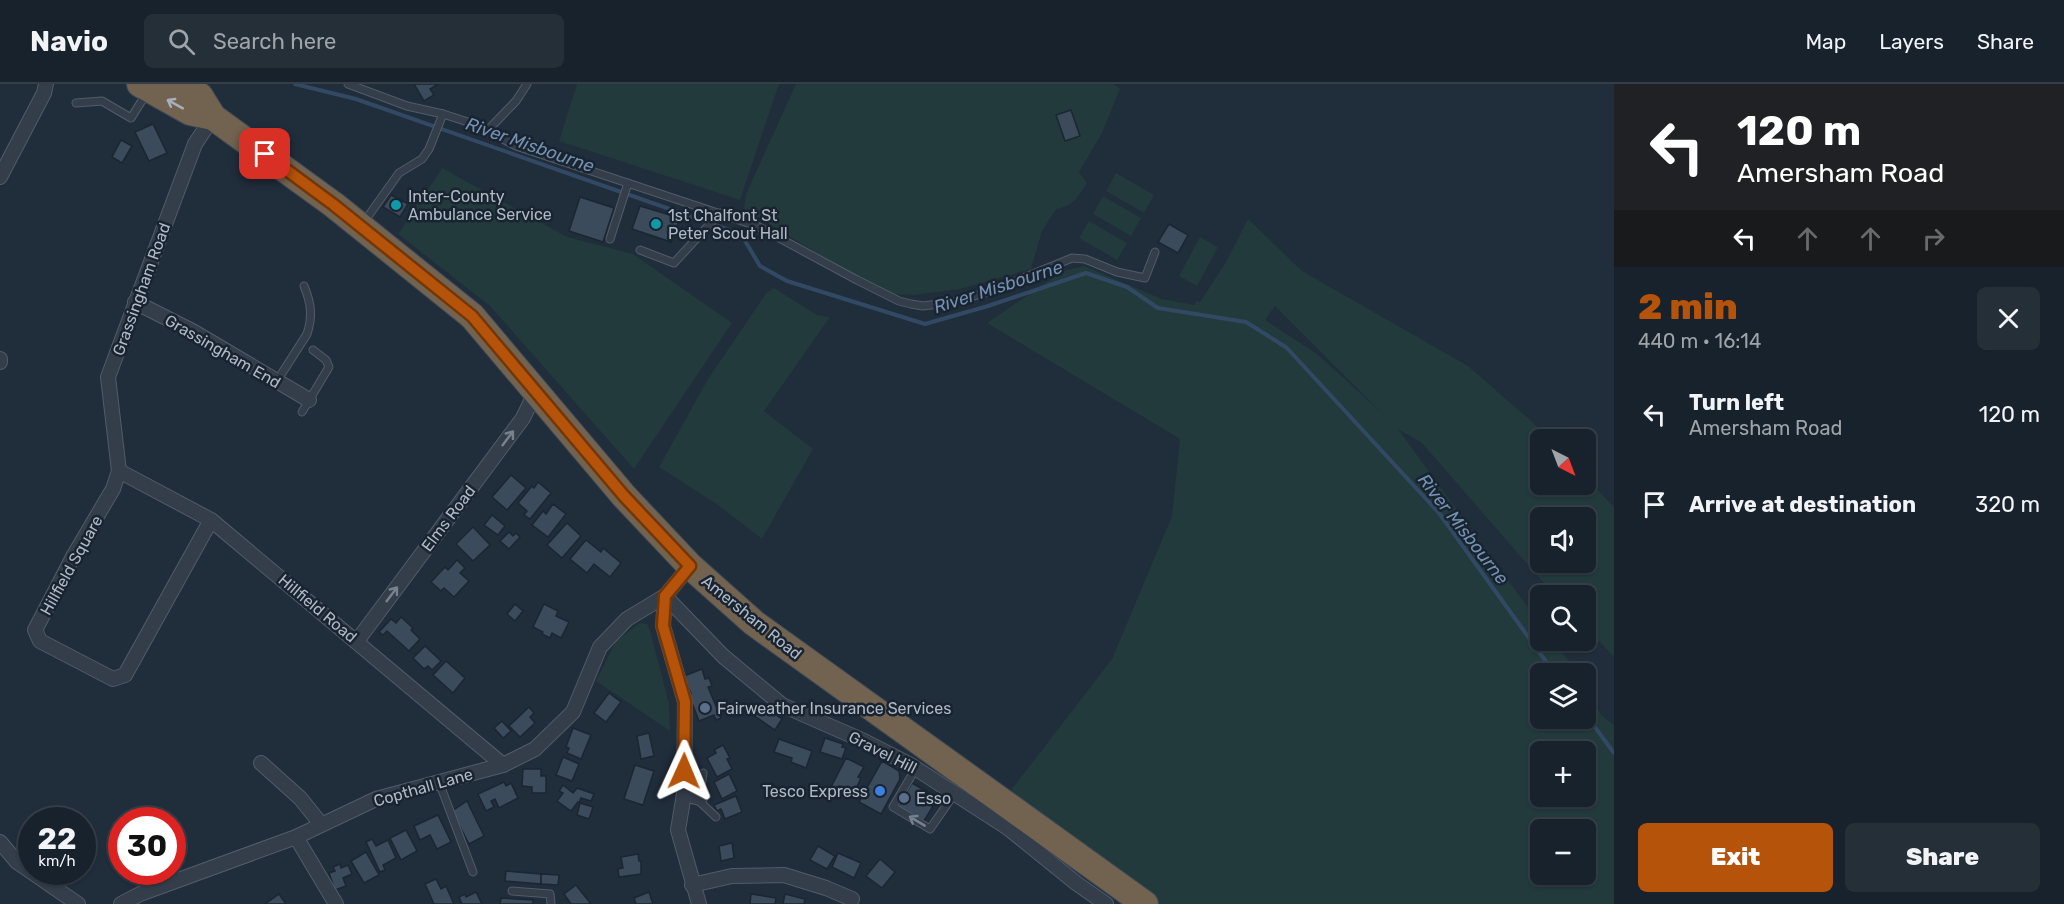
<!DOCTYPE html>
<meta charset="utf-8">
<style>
body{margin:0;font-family:Rubik,sans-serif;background:#252f38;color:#f1f3f6;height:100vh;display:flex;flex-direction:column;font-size:22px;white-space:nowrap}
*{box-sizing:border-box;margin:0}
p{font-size:20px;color:#9fa4a9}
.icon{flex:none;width:33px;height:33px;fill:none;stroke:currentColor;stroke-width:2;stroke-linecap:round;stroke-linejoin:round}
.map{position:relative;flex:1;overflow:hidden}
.drawer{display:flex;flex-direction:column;background:#18222c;width:450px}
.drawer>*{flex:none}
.hud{background:#202124;color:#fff;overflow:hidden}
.needle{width:39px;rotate:138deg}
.tools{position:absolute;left:1530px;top:345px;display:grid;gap:12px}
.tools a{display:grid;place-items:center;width:66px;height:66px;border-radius:9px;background:#18222c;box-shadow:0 2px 4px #0004,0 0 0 2px #363f48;font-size:30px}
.speed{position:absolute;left:18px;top:723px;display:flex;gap:12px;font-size:30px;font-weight:700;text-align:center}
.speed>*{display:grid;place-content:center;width:78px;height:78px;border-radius:50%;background:#18222c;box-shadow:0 2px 4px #0004,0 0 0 2px #363f48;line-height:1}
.speed small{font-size:15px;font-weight:400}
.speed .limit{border:9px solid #d22;background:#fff;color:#111}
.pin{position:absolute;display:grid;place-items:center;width:51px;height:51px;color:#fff;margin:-26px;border-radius:12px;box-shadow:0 3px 9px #0006}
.me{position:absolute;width:66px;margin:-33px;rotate:1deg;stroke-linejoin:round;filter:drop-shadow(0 0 4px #0008)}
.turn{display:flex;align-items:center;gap:21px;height:126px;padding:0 24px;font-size:27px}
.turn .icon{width:78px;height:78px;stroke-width:2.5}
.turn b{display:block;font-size:42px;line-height:51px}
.lanes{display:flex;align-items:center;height:57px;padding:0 24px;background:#0003;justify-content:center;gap:30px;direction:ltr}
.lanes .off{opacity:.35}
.round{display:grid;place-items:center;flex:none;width:63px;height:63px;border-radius:9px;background:#252f38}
.head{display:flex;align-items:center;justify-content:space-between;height:102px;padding:0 24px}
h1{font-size:36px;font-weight:800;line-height:45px;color:#b45309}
.button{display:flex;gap:12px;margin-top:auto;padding:12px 24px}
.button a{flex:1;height:69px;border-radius:9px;background:#b45309;color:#fff;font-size:24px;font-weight:800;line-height:69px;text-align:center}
.button a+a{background:#252f38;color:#f1f3f6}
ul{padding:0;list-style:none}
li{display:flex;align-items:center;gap:18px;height:90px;padding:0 24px}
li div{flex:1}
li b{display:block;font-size:22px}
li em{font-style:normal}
header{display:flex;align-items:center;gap:36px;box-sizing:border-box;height:84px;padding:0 30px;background:#18222c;border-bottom:2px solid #363f48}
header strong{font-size:28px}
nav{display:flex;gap:33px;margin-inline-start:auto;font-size:21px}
.search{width:420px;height:54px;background:#252f38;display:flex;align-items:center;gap:15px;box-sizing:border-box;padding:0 21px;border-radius:9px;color:#9fa4a9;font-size:22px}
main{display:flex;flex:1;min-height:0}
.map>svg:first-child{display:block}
</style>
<header>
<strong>Navio</strong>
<div class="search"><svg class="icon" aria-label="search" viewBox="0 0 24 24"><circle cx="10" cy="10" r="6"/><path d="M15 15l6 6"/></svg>Search here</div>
<nav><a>Map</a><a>Layers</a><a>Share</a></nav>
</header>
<main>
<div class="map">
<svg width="1614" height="820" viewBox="0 0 1614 820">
<rect width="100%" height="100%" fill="#202d3b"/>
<g fill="#223a3c" fill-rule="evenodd">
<path d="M577 0H779L740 116 559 57Z"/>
<path d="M796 0H1114L1120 5 1102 49 1079 88 1087 99C1077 114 1074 122 1056 125L1042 147 1031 185 960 205 914 211 890 210 832 178 744 125 746 110Z"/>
<path d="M442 84 567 153 633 170 732 239 634 385 490 222 398 150Z"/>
<path d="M1116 89 1154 111 1144 129 1106 107Z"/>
<path d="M1103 112 1141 134 1131 152 1093 130Z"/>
<path d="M1248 135 1302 187 1468 282 1529 335 1549 355 1540 356V400H1586V394L1614 423V573L1586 544V512L1554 511 1422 359 1398 345 1540 540V556L1553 557 1578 589 1540 590V634H1586V603L1602 632 1614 641V820H1145L1002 718 1112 575 1172 432 1180 355 987 239 1063 187 1084 182 1162 215 1195 221 1196 217 1200 218 1226 178ZM1275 222 1382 329 1317 270 1265 236ZM1540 434H1586V478H1540ZM1540 668H1586V712H1540ZM1540 746H1586V790H1540Z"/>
<path d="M1089 137 1127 159 1117 176 1079 154Z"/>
<path d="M1200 153 1218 163 1197 202 1179 192Z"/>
<path d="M774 204 817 231 830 233 764 327 813 365 762 455 718 421 659 383 708 295 767 208Z"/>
<path d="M640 539 647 540 650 546 669 620 670 647 596 597 616 557Z"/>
</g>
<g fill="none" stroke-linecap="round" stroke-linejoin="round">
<g stroke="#324964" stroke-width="4">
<path d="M295 0 356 15 741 150 760 182 787 197 925 240 988 222 1086 189 1127 203 1158 224 1246 238 1287 264 1439 429 1555 590"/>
<path d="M1586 631 1614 669"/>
</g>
</g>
<g fill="#3b4b5b" stroke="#1b2632" stroke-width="1.5">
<path d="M414 0H438L430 5 434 11 424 17Z"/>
<path d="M1071 26 1080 52 1065 57 1056 31Z"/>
<path d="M153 40 167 69 149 77 135 48Z"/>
<path d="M121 56 132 62 122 79 112 73Z"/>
<path d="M391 111 408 120 400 133 383 123Z"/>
<path d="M580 113 614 124 603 158 569 147Z"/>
<path d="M640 122 680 134 671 158 632 145Z"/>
<path d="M1169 140 1188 151 1178 169 1158 158Z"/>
<path d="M511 391 526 404 507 426 492 413Z"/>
<path d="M538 398 551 409 530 435 524 431 527 427 518 419 532 402 534 404Z"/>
<path d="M553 420 566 430 548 453 532 441 543 427 546 430Z"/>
<path d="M492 431 505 442 498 451 484 441Z"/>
<path d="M567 439 581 452 562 474 547 461Z"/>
<path d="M473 443 490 461 473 477 456 460Z"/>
<path d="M509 448 513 452 516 449 520 453 509 465 500 457Z"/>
<path d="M586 456 601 468 603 464 621 479 610 493 594 480 587 489 570 475Z"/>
<path d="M457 476 465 484 460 489 469 497 454 513 444 504 441 507 431 498 445 483 448 486Z"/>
<path d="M515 520 523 527 515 537 507 530Z"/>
<path d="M544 520 558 527 556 532 569 538 561 554 552 549 550 554 542 550 543 548 533 543Z"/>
<path d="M401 533 413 544 411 546 420 555 409 567 387 547 383 551 379 548 391 535 396 539Z"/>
<path d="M425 562 441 577 432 586 428 582 424 585 413 574Z"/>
<path d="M446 577 465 594 453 609 433 591Z"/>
<path d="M702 585 705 595 709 594 712 602 708 603 721 634 716 636 714 631 699 637 689 611 691 610 684 592Z"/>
<path d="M609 609 621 618 606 638 594 629Z"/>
<path d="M760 620 782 635 775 646 753 631Z"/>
<path d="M529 623 534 629 530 633 535 639 520 653 509 642Z"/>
<path d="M502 637 511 647 503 654 494 644Z"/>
<path d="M573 644 591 651 581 675 567 669 569 664 566 663Z"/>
<path d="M649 649 654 672 641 675 637 652Z"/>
<path d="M825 654 843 660 842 663 846 664 842 675 820 668Z"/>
<path d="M779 655 812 667 806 684 791 678 792 674 774 668Z"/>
<path d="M723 661 730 674 727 675 732 685 717 693 707 674 716 669 714 666Z"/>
<path d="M563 673 579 680 572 697 556 691Z"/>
<path d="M846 674 864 683 858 693 861 694 852 713 842 708 840 712 829 707Z"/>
<path d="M882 677 899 687 900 695 881 730 859 718Z"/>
<path d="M635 681 654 687 643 721 624 715Z"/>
<path d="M523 685H541V692H546V709H532V703L522 702Z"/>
<path d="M729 690 737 707 722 715 714 698Z"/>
<path d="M504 698 506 702 511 699 518 714 499 724 495 715 491 717 494 723 486 727 478 710Z"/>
<path d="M912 699 938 714 924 737 898 723Z"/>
<path d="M563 701 573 709 577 704 594 710 591 717 581 714 579 719 578 718 571 727 557 717 563 709 559 707Z"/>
<path d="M736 712 742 728 725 735 721 725 717 727 714 721Z"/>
<path d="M467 717 484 752 469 760 452 727Z"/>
<path d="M580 719 593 723 589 735 577 731Z"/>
<path d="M438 731 451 758 437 765 430 751 420 756 414 742Z"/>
<path d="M406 746 417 767 401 776 390 754Z"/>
<path d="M372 755 376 762 388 756 396 774 383 781 385 786 380 788 366 758Z"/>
<path d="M732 759 734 774 721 777 719 762Z"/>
<path d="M818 762 835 772 827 785 810 776Z"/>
<path d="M366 768 379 791 364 799 351 777Z"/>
<path d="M838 769 861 779 854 794 832 783Z"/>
<path d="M638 770 639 777H641V790L619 793 618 785 623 784 621 773Z"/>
<path d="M880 775 895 788 882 804 866 792Z"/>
<path d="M340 780 341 784 348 781 352 790 343 794 346 802 335 806 329 789 335 787 333 783Z"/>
<path d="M506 787 541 790V800L505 797Z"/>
<path d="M541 790 559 791 558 801 541 800Z"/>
<path d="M436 795 441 805 446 802 454 820H434L425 800Z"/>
<path d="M576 801 591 820H571L564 810Z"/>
<path d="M476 808 482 820H462L459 813 465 810 466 813Z"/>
<path d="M649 808 653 820H636L634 814Z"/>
<path d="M279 810 286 820H265Z"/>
<path d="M751 810 776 814 775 820H750Z"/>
<path d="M785 810 805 815 804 820H783Z"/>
<path d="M501 814 533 816V820H500Z"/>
</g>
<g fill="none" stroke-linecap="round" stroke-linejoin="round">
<g stroke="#515c69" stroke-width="9">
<g id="lane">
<path d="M348 0 407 22 443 30 474 40 516 62 757 142 857 196 899 217 911 220 923 222 954 218 994 206 1072 174 1085 175 1117 188 1145 194 1155 168"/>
<path d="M76 19 102 17 131 34 146 10"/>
<path d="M487 47 516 17 527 0"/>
<path d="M364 138 399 89 422 75 429 65 443 30"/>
<path d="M610 155 628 99"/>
<path d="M640 166 674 179 720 129"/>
<path d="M277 297 307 250C313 232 311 219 304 202"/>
<path d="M302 328 329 283 326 276 313 266"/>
<path d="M916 684 893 723 930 745 955 709"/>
<path d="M703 689 699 717 716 733"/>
<path d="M439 698 473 788"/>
<path d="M512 807 550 810 551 820"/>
</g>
</g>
<g stroke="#515c69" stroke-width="16">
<g id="street">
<path d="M0 93 44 9 46 0"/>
<path d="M135 218 194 248 309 316"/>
<path d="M0 275V278"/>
<path d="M119 387 211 436 503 681"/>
<path d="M211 436 125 591 113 595 40 557 35 546 74 471 113 405 119 387 108 293 195 60 213 33"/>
<path d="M690 482 665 512 663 542 685 618 684 710 678 746 699 820"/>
<path d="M665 512 723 572 782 621 864 657 909 680 1008 744 1076 799 1106 820"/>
<path d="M357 557 523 334 535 309"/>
<path d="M261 679 300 714 321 740"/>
<path d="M684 710 700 714"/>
<path d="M296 753 336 820"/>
<path d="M0 758 17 778 78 820"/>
<path d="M692 801 732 792 784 791 826 804 852 815"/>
<path d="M121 820 140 810 296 753 376 715 503 681 535 665 573 628 600 563 627 535 665 512"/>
</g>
</g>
<g stroke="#3e4956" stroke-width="28">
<g id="highway">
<path d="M140 0 190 28 213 33"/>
<path d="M180 0 200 12 213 33 334 121 472 232 624 412 690 482 754 539 1145 820"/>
</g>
</g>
<use href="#lane" stroke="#343e4b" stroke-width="7"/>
<use href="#street" stroke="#343e4b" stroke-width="14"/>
<use href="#highway" stroke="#726350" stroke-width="26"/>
</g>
<defs><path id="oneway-shaft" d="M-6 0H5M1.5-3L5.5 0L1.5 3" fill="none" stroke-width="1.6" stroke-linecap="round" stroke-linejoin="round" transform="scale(1.5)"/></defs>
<use stroke="#a8b0bb" href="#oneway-shaft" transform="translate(175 20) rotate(-151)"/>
<g stroke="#77828f">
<use href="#oneway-shaft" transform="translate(508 354) rotate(-53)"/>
<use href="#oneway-shaft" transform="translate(392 510) rotate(-53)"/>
<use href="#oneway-shaft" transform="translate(917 737) rotate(-149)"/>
</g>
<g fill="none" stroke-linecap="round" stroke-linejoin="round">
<g stroke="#753606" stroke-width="15">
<path id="route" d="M265 70 334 121 472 232 624 412 690 482 665 512 663 542 685 618 684 687"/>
</g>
<use href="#route" stroke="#b45309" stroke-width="10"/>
</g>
<g fill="#0f9aa8" stroke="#192430" stroke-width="2">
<circle cx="396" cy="121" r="6"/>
<circle cx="656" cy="140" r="6"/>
</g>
<g fill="#5c6f8a" stroke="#192430" stroke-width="2">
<circle cx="705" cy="624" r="6"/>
<circle cx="904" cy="714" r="6"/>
</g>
<circle fill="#3f7fe0" stroke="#192430" stroke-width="2" cx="880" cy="707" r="6"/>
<g text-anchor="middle" stroke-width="5" stroke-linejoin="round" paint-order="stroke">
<g font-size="16" fill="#aeb9c7" stroke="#192430" text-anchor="start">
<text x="408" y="118">Inter-County<tspan x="408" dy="18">Ambulance Service</tspan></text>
<text x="668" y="137">1st Chalfont St<tspan x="668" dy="18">Peter Scout Hall</tspan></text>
<text x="717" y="630">Fairweather Insurance Services</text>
<text x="868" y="713" text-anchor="end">Tesco Express</text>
<text x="916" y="720">Esso</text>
</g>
<g font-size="16" fill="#aeb9c7" stroke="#192430">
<text transform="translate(141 205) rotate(-70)" y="6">Grassingham Road</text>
<text transform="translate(223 267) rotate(30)" y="6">Grassingham End</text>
<text transform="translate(448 434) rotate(-53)" y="6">Elms Road</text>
<text transform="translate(71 481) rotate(-61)" y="6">Hillfield Square</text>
<text transform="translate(318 524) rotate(40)" y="6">Hillfield Road</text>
<text transform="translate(752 533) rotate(39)" y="6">Amersham Road</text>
<text transform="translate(883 668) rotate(27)" y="6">Gravel Hill</text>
<text transform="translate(423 703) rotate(-16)" y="6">Copthall Lane</text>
</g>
<g font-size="18" font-style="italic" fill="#7491b2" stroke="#192430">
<text transform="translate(530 61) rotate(19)" y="6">River Misbourne</text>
<text transform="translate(998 203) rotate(-18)" y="6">River Misbourne</text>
<text transform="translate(1463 445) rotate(52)" y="6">River Misbourne</text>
</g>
</g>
</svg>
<div class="tools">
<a><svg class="needle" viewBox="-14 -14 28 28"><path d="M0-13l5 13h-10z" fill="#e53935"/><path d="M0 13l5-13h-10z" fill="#9fa4a9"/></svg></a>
<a><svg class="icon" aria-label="sound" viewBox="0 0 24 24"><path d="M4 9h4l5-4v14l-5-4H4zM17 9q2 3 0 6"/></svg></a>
<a><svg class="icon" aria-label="search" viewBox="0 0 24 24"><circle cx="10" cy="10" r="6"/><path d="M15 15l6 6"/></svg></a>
<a><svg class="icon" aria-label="layers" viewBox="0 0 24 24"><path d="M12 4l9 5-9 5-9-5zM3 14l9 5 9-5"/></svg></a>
<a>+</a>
<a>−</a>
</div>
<div class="speed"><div>22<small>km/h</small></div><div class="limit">30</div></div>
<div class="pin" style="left:265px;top:70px;background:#d93025"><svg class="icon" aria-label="arrive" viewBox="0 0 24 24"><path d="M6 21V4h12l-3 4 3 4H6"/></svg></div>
<svg class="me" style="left:684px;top:687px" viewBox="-20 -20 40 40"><path d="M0-17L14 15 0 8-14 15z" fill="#b45309" stroke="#fff" stroke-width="4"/></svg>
</div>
<section class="drawer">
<div class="hud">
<div class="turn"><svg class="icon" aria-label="left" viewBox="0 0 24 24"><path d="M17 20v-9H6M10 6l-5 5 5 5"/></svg><div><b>120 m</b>Amersham Road</div></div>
<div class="lanes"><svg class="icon" aria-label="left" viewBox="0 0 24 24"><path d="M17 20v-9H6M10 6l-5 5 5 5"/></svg><svg class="icon off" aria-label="ahead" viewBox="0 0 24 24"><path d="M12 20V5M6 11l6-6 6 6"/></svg><svg class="icon off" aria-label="ahead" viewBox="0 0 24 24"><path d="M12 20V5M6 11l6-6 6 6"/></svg><svg class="icon off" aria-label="right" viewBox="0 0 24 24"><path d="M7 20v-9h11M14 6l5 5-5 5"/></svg></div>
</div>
<div class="head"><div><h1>2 min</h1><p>440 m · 16:14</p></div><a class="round"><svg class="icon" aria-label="close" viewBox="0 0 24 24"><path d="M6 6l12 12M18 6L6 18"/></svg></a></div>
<ul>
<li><svg class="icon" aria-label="left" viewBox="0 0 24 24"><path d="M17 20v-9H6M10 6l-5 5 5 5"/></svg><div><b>Turn left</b><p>Amersham Road</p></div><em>120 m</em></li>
<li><svg class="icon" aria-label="arrive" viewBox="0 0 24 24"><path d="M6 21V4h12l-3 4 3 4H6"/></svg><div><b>Arrive at destination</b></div><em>320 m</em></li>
</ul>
<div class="button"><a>Exit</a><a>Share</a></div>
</section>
</main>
